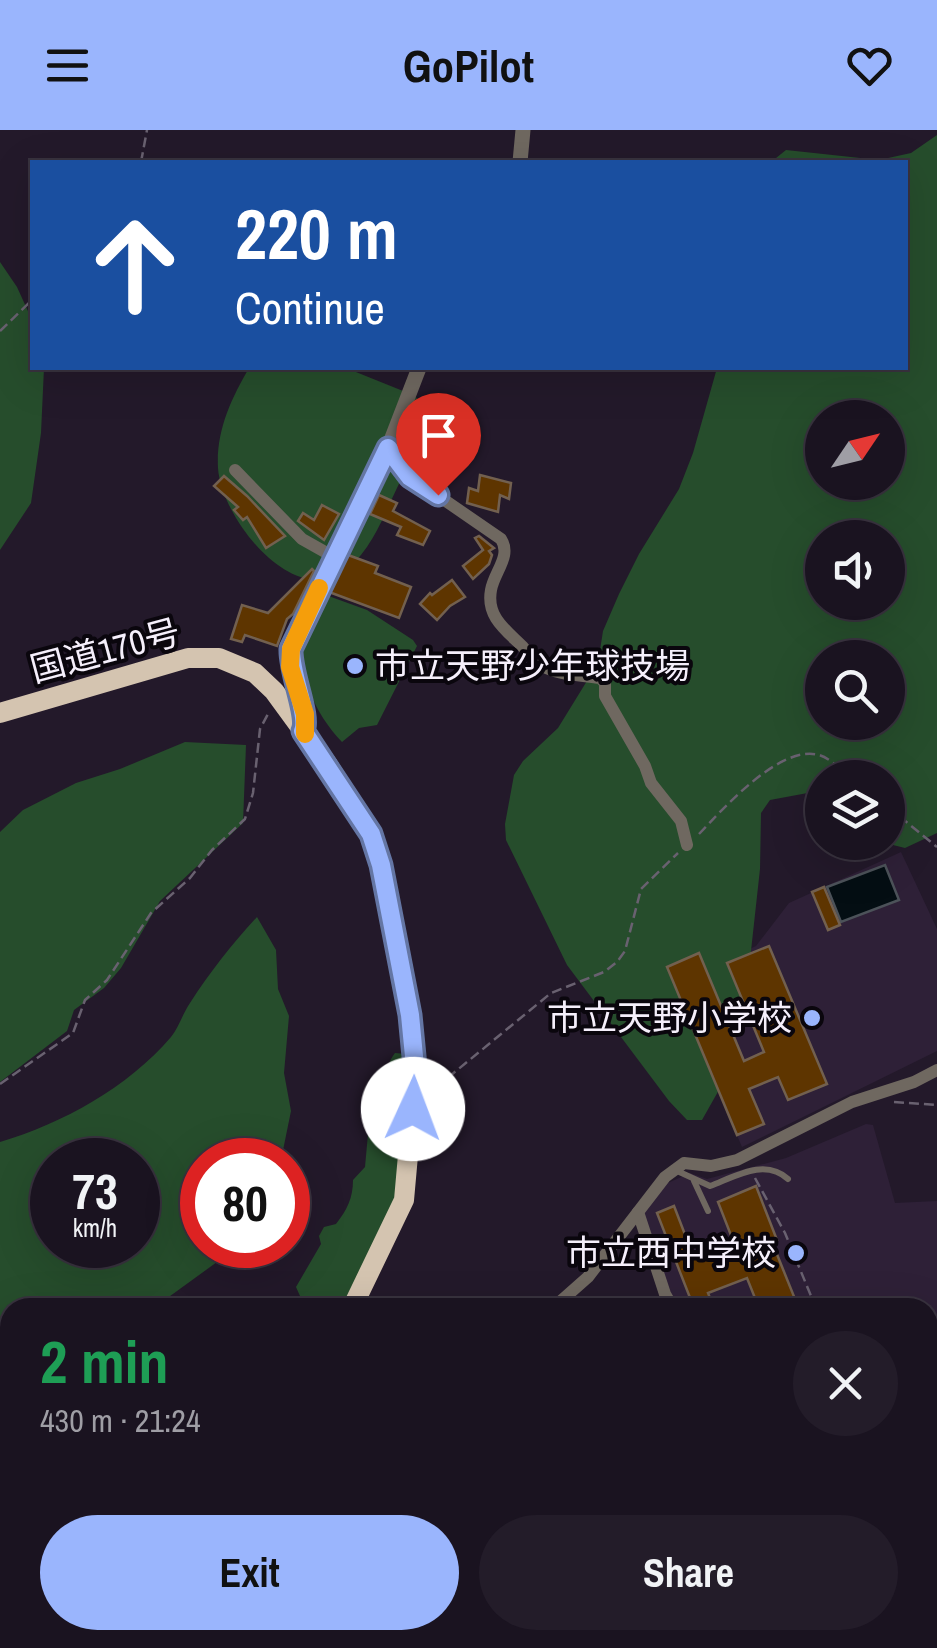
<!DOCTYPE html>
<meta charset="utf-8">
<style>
body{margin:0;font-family:"Archivo Narrow","Noto Sans JP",sans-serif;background:#231c29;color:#f1f3f6;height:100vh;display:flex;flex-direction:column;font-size:38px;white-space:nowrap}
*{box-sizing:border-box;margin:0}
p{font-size:32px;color:#9f9ea5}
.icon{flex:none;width:55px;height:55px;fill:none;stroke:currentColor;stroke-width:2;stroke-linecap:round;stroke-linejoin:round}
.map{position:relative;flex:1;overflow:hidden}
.side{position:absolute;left:0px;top:1168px;width:938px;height:352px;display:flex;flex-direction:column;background:#1a1320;border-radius:30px 30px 0 0;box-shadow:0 10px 40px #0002,0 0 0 2px #38323e}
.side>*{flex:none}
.hud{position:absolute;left:30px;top:30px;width:878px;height:210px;border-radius:0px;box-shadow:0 10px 40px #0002,0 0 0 2px #38323e;background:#1a4fa0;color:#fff;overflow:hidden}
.needle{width:65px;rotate:55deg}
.tools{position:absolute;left:805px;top:270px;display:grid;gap:20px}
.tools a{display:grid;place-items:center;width:100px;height:100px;border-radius:50%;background:#1a1320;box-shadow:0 10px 40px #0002,0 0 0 2px #38323e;font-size:50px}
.speed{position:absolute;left:30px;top:1008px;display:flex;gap:20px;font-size:50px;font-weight:700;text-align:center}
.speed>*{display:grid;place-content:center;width:130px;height:130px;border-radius:50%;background:#1a1320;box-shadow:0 10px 40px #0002,0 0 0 2px #38323e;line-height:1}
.speed small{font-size:25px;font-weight:400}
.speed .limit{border:15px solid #d22;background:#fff;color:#111}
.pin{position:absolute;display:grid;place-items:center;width:85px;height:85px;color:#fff;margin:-102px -42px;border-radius:50% 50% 50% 0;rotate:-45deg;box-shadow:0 0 10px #0007}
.pin .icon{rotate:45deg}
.me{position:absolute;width:110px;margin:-55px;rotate:2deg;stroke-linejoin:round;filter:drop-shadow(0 0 8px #0008)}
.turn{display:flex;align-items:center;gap:35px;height:210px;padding:0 40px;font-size:45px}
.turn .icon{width:130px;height:130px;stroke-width:2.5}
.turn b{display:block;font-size:70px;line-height:85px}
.round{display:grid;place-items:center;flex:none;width:105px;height:105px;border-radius:52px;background:#231c29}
.headline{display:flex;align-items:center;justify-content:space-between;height:170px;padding:0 40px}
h1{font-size:60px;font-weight:700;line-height:75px;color:#1e9e55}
.cta{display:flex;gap:20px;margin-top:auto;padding:20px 40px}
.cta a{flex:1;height:115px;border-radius:60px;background:#9ab5fd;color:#111;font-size:40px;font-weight:700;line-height:115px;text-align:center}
.cta a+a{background:#231c29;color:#f1f3f6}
header{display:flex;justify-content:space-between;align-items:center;height:130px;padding:0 40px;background:#9ab5fd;color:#111;font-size:45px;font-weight:700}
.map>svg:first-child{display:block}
</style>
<header><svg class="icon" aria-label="menu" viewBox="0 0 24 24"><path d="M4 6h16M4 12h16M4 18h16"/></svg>GoPilot<svg class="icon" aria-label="heart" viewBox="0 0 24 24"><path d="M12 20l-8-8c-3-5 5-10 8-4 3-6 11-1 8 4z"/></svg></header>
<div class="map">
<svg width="937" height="1518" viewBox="0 0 937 1518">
<rect width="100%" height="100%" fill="#23192a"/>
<g fill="#2e2037">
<path d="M901 722 937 799V921L742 1017 672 855 756 816 789 773Z"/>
<path d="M866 994 873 995 895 1073 937 1071V1293L928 1296V1178L676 1177 643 1089 646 1078 668 1053 690 1043 707 1049 786 1028Z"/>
</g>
<g fill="#264d2c" fill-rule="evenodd">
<path d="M937 5V703L905 718 885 713 888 712V648H822V665L813 662 770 670 761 683 760 739 750 830 742 869 724 951 702 990H687L669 971 567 835 506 710 505 694 514 645 523 631 558 598 598 533 603 501 619 464 639 424 679 359 693 323 717 238H905V32H771L786 20 879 30 911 23ZM822 288H888V352H822ZM822 408H888V472H822ZM822 528H888V592H822Z"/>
<path d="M0 132 17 157 32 190V238H44L41 303 31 373 0 420Z"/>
<path d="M249 238H346L413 265 424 274C428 308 411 329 397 358 383 387 371 422 344 441 292 479 221 387 218 338 216 301 231 269 249 238Z"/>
<path d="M323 464 367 480 413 510 417 516 377 595 359 598 342 612C315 584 294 539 304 500 306 488 317 475 323 464Z"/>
<path d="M185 612 246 615 243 693 160 771 121 838 104 858 74 880 67 901 0 952V702L23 680 76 653 120 639Z"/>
<path d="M257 787 276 820 278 859 289 886 284 943 291 981 281 1030H202V1115H232L217 1132 155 1177 10 1178V1296L0 1303V1012C63 993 127 958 171 907 179 897 183 883 190 873 210 842 232 814 257 787ZM138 1030V1115H52V1030Z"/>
<path d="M395 923 406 924 408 930 397 1063 344 1177 293 1178 300 1166 296 1157 321 1114 319 1106 324 1097 336 1094C347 1080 353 1068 353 1050L365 1037 368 1004 388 983 386 967 391 960C386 948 386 934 395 923Z"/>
<path d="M10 1327V1499H0V1335Z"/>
</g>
<path fill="#040e13" stroke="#4c5259" stroke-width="2.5" d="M885 735 899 770 841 792 827 757Z"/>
<g fill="#5e3500" stroke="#72604f" stroke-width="2.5">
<path d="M480 345 511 353 509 369 500 365 498 382 467 373 469 358 478 361Z"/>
<path d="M224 346 247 366 285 406 266 418 247 387 243 390 234 380 238 377 214 356Z"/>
<path d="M379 365 397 373 393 381 430 401 423 415 397 405 401 397 370 384Z"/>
<path d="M322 375 339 384 324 410 298 391 303 383 314 390Z"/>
<path d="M479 406 494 418 489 421 492 425 489 434 473 449 463 436 483 420 475 408Z"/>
<path d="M348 425 378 436 375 443 411 457 399 488 329 462Z"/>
<path d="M312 439 314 441 293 484 287 489 277 516 245 505 242 512 231 509 242 475 268 483Z"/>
<path d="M452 450 465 467 450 476 437 490 420 474 430 463 432 465Z"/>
<path d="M824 757 840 795 828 800 812 762Z"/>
<path d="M769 816 827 954 788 970 778 947 749 959 764 994 737 1005 667 837 699 823 744 931 764 922 727 833Z"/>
<path d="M756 1056 777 1110 772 1112 795 1169 779 1175 780 1178H759L747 1148 708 1163 714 1178H694L657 1083 674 1076 694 1128 734 1113 718 1072Z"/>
</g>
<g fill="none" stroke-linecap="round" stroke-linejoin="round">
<g stroke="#696170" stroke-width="2.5" stroke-dasharray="10 5" stroke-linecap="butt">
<path d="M141 32 147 0"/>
<path d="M0 201 32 170"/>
<path d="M888 677 937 717"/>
<path d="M699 704C723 679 780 614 819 625 830 628 841 640 850 648"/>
<path d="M432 947 450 946 551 863 604 842 617 832 625 821 641 759 678 723"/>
<path d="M0 954 73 903 85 870 107 850 151 783 190 748 212 720 245 689 253 663 260 599 269 582"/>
<path d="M894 972 937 975"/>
<path d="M755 1048 785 1103 816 1178"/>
</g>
<g stroke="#6f6860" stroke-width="6">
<path d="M675 1040 710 1056C736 1046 765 1028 788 1049"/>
<path d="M694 1051 708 1081"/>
<path d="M335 1510 339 1518"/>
<path d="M455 1518 469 1510"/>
</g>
<g stroke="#6f6860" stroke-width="12">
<path d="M388 317 411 347 501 409C512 426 494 442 491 460 486 487 506 500 523 517 528 523 533 530 539 534 555 545 581 545 600 548L605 553V566L645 636 651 653 681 691 687 715"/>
<path d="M235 340 302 409 334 427"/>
<path d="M638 1082 665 1164 673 1178"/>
<path d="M553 1178 588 1147 665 1047 684 1033 711 1036 737 1030 852 972 914 952 937 940"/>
<path d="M928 1393 937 1392"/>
<path d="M438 1510 444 1518"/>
<path d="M301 1518 319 1510"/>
</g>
<g stroke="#6f6860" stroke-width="15">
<path d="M520 32 523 0"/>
<path d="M303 601 306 594 290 537 291 519 302 490 380 339 419 238"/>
</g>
<g stroke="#d4c4b0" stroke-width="20">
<path d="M0 583 188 528H219L255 543 274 561 328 635 371 704 381 735 410 885 415 947 404 1070 352 1178"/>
<path d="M706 1510 715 1518"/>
</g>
</g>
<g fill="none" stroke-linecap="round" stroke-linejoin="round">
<g stroke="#6476a4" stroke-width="25">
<path id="route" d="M413 979 416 947 410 885 381 735 371 704 303 601C310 586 290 544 291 519L388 318 410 347 438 365"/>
</g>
<use href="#route" stroke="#9ab5fd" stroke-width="18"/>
<path stroke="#f59e0b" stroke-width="18" d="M305 604V584L290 537 291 519 319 458"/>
</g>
<g fill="#9ab5fd" stroke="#0a060d" stroke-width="4">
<circle cx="355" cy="536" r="10"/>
<circle cx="812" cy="888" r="10"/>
<circle cx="796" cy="1123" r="10"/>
</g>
<g text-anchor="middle" stroke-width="8" stroke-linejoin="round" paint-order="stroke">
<g font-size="35" fill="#f5effb" stroke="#0a060d">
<text transform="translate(105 521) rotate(-15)" y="12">国道170号</text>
</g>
<g font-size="35" fill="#f5effb" stroke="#0a060d" text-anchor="end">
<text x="375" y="548" text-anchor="start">市立天野少年球技場</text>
<text x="792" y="900">市立天野小学校</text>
<text x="776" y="1135">市立西中学校</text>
</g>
</g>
</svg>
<div class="tools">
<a><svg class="needle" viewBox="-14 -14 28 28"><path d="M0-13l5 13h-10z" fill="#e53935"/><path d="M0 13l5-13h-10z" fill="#9f9ea5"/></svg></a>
<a><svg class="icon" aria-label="sound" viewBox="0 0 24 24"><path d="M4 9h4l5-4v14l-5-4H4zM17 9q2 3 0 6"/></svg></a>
<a><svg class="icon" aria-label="search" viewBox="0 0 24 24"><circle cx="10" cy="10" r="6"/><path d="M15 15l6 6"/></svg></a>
<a><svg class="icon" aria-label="layers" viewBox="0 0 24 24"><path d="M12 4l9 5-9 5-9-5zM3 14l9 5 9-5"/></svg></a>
</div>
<div class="speed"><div>73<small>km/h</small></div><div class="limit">80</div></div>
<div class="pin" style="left:438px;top:365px;background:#d93025"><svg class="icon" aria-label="arrive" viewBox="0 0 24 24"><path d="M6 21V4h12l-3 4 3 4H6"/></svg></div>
<svg class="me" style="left:413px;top:979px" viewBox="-20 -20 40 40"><circle r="19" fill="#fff"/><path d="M0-13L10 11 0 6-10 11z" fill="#9ab5fd"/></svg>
<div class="hud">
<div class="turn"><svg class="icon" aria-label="ahead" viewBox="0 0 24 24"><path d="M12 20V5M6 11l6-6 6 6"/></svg><div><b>220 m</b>Continue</div></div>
</div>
<section class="side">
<div class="headline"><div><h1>2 min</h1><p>430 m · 21:24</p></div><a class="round"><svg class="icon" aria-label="close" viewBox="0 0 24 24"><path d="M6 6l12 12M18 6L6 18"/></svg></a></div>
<div class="cta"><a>Exit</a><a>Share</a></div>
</section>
</div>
